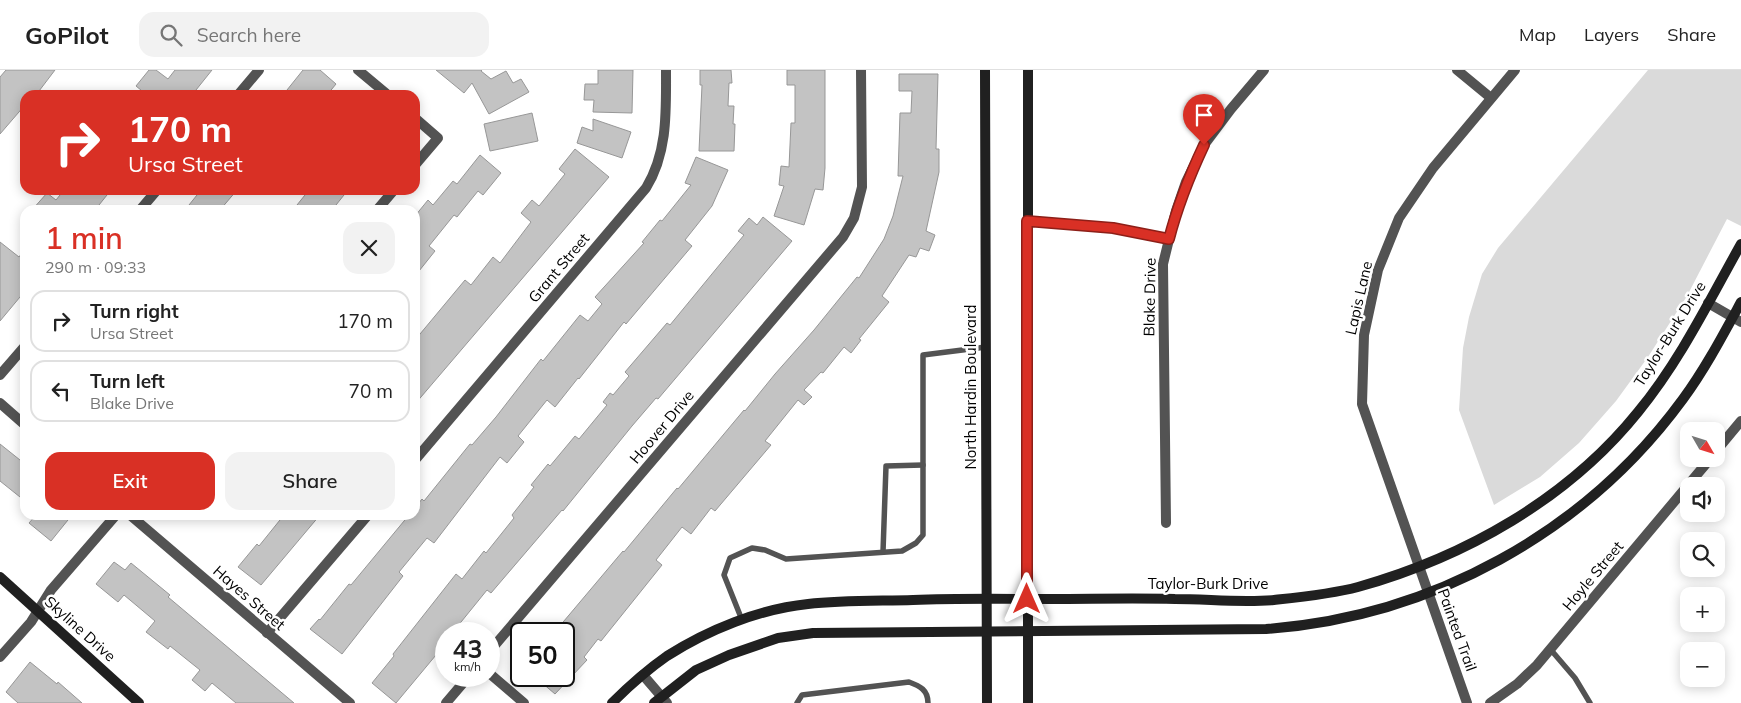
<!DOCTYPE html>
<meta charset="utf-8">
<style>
body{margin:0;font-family:Mulish,sans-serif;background:#f2f2f2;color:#222;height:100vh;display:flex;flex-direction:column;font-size:19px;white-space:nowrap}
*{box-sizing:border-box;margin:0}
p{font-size:16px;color:#767676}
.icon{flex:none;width:28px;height:28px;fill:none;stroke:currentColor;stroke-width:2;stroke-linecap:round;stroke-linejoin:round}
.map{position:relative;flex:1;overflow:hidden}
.sheet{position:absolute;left:20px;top:135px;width:400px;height:315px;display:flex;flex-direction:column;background:#fff;border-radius:15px;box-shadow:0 2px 12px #0003}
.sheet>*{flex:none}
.guide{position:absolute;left:20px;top:20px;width:400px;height:105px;border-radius:15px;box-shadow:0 2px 12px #0003;background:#d93025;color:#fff;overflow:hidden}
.needle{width:32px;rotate:129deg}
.tools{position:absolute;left:1680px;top:352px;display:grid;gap:10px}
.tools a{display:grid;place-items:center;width:45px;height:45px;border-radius:10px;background:#fff;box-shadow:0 2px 12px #0003;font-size:25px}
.speed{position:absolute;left:435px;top:552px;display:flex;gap:10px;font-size:25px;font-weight:700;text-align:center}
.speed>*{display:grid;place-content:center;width:65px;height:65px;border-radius:50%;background:#fff;box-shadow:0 2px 12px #0003;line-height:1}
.speed small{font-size:12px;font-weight:400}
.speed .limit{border:2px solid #111;border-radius:8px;background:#fff;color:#111}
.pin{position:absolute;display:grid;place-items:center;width:42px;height:42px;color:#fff;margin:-51px -21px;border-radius:50% 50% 50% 0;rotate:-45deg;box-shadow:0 0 5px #0007}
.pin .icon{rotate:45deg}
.me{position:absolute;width:55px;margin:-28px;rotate:0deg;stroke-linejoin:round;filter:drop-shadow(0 0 4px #0008)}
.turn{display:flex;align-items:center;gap:18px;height:105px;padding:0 25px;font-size:22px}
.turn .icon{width:65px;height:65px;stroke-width:2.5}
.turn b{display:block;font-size:35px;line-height:42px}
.round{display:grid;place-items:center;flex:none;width:52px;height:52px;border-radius:15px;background:#f2f2f2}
.head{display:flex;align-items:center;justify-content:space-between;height:85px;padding:0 25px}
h1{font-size:30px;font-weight:600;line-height:38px;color:#d93025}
.action{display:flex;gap:10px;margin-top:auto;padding:10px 25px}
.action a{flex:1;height:58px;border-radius:15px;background:#d93025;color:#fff;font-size:20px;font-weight:600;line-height:58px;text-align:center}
.action a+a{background:#f2f2f2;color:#222}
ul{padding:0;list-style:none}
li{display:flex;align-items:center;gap:15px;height:62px;margin:0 10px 8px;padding:0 15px;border:2px solid #e0e0e0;border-radius:15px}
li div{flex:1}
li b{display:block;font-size:19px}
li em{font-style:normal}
header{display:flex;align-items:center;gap:30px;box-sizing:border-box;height:70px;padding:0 25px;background:#fff;border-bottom:1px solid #e0e0e0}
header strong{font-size:24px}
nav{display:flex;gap:28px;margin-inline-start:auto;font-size:18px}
.search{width:350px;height:45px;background:#f2f2f2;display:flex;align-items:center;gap:12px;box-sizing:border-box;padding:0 18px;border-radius:15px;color:#767676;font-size:19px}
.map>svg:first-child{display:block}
</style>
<header>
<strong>GoPilot</strong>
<div class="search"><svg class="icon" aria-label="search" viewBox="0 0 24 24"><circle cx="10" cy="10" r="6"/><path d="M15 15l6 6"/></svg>Search here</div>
<nav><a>Map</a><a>Layers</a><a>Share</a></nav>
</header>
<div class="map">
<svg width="1741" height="633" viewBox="0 0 1741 633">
<rect width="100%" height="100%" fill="#fff"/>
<path fill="#dadada" d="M1648 0H1741V156L1727 149 1687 226 1648 287 1616 331 1579 373 1540 407 1494 435 1459 340 1463 278 1469 247 1482 204 1498 178Z"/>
<g fill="#c3c3c3" stroke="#979797">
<path d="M6 0H55L36 25H25V35L0 64V7Z"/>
<path d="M149 0H156L168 9 175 0H212L192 25H147L136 16Z"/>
<path d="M303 0H320L336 14 327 25H283Z"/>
<path d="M436 0H482L481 1 491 9 506 1 513 13 521 9 529 22 489 44 472 13 464 23Z"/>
<path d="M598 0H633L632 43 593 42 594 30H584L585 14H598Z"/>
<path d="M700 0H731L732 13H729L728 36H734L733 54H735L734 81H699L702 15H700Z"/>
<path d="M787 0H825V98L823 120 815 119 804 155 774 146 784 116 779 115 781 96 789 97 791 53H795V15H787Z"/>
<path d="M899 4H938L936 79H939V102L926 161 935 165 929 181 920 178 916 187 909 185 882 226 889 232 859 269 861 270 851 283 844 277 823 303 821 302 804 320 812 327 804 335 798 330 765 371 771 375 715 441 711 438 691 464 682 457 656 490 662 495 601 571 598 569 584 587 587 590 555 624 534 606H564V564H553L623 481 624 482 677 418 678 419 744 340 745 341 775 304 814 260 857 207 859 208 884 169 893 146 903 106H898L900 43H911L912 21H899Z"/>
<path d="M532 43 538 71 490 81 484 54Z"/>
<path d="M593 49 631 62 622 88 577 73 582 57 593 61Z"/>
<path d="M575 79 609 107 415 334V270L465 210 471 215 493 187 500 193 531 152 521 143 532 130 539 136 565 104 559 99Z"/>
<path d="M480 85 501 103 483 125 478 121 457 147 454 145 429 176 435 181 415 206V146L428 130 433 135 453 111 457 114Z"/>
<path d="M696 87 728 100 712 136 685 170 692 176 626 254 624 252 579 309 578 308 555 337 547 330 518 366 524 372 507 393 500 387 434 473 427 468 399 502 403 506 342 584 310 559 319 549 320 550 349 514 351 515 409 445H415V438L422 429 424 431 470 374 472 375 496 347 541 289 543 291 580 245 588 251 602 234 595 227 644 173 642 172 660 150 662 151 691 115 685 113Z"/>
<path d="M64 120H111L95 140H32L47 123 56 130Z"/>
<path d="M201 120H237L220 140H185Z"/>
<path d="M309 120H348L332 140H293Z"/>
<path d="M763 147 792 171 658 329 656 328 632 356 563 441 562 440 491 523 487 520 457 557 466 564H446V573L396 633 372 613 394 586 393 584 456 504 462 509 484 481 486 483 514 448 512 445 534 417 531 415 548 394 550 396 575 366 579 369 607 335 603 332 610 323 613 325 629 306 625 302 667 253 670 255 744 165 738 161 749 148 757 155Z"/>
<path d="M0 172 19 187 25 179V221L0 251Z"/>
<path d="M0 374 25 394V431L0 411Z"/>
<path d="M36 445H72L51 471 29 453Z"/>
<path d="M284 445H320L261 515 238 497 257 474 259 476Z"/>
<path d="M114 492 125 500 131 493 170 525 168 527 294 633H236L212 613 205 621 192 610 200 600 170 576 168 579 146 562 155 551 124 525 118 532 96 514Z"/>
<path d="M30 592 57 614 58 612 82 633H18L6 622Z"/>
</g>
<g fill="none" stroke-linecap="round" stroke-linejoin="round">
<g stroke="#535353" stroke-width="5.5">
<path d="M883 482 886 396 923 395"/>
<path d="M742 550 724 505 730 488 752 478 765 480 786 489 902 481 916 473 923 465V285L986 277"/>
<path d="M1551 580 1575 608 1590 633"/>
<path d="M797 633 802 625 909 612C920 616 928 620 928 633"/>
</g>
<g stroke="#535353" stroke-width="10">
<path d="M358 0 388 25"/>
<path d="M1457 0 1491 28"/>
<path d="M238 25 259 0"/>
<path d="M415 48 438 68 415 95"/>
<path d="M140 140 157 120"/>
<path d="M377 140 394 120"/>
<path d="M1027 151 1113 158 1169 169"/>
<path d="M1708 233 1741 252"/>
<path d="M0 305 25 276"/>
<path d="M0 333 25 355"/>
<path d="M1716 381 1741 351"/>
<path d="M415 390 646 118C668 82 666 41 666 0"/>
<path d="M130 445 350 633"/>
<path d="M1166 453 1163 194 1176 141 1186 112 1204 75 1231 39 1264 0"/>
<path d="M267 563 368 445"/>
<path d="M489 582 843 167 854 148 862 117 861 0"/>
<path d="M0 587 31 552 51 520 116 445"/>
<path d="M489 603 524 633"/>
<path d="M643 605 667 633"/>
<path d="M446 633 469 606"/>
<path d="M1467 633 1362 334 1364 265 1378 200 1399 148 1433 98 1515 0"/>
<path d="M1490 633 1517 614 1537 595 1710 389"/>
</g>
<g stroke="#202020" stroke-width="10">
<path d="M985 0 987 633"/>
<path d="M1028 0V633"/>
<path d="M0 507 139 633"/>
<path d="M612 633C629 616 647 600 667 586 708 560 759 539 808 534 842 530 878 531 913 530 959 528 1005 529 1051 529 1092 529 1134 528 1175 529 1208 529 1241 533 1274 530 1302 527 1332 524 1358 517 1465 487 1568 429 1638 342 1680 291 1709 231 1741 174"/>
<path d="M654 633 696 600 729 585 778 568 813 563 1266 559C1431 547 1585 463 1683 329 1705 299 1723 265 1741 232"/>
</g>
</g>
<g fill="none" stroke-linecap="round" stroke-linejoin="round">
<g stroke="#8d1f18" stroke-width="12">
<path id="route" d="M1027 529V151L1113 158 1169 169C1178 134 1189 107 1204 75"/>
</g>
<use href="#route" stroke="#d93025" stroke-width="9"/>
</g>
<g text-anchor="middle" stroke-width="5" stroke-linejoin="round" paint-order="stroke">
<g font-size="15" fill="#000" stroke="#fff">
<text transform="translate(559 198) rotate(-50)" y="5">Grant Street</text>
<text transform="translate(1150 227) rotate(-89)" y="5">Blake Drive</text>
<text transform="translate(1359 228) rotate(-77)" y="5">Lapis Lane</text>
<text transform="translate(1670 264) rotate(-58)" y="5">Taylor-Burk Drive</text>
<text transform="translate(971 317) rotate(-90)" y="5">North Hardin Boulevard</text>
<text transform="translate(662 357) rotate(-50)" y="5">Hoover Drive</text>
<text transform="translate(1593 506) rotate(-50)" y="5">Hoyle Street</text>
<text x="1208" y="519">Taylor-Burk Drive</text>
<text transform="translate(249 528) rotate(41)" y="5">Hayes Street</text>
<text transform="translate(80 559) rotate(42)" y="5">Skyline Drive</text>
<text transform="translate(1457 560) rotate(70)" y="5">Painted Trail</text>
</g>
</g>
</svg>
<div class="tools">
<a><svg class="needle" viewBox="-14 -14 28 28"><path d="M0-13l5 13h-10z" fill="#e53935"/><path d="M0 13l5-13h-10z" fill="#767676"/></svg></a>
<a><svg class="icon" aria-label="sound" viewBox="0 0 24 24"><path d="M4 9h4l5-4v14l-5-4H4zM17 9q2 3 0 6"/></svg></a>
<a><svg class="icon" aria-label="search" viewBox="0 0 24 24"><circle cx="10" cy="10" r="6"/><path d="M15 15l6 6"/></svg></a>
<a>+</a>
<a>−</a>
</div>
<div class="speed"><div>43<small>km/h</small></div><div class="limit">50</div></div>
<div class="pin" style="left:1204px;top:75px;background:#d93025"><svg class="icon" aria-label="arrive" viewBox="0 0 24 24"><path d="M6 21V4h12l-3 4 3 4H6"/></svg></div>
<svg class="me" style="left:1027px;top:529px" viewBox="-20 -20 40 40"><path d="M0-17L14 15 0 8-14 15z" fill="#d93025" stroke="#fff" stroke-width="4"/></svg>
<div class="guide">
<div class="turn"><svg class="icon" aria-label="right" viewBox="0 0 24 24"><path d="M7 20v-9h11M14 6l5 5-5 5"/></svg><div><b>170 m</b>Ursa Street</div></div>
</div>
<section class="sheet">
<div class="head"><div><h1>1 min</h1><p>290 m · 09:33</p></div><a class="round"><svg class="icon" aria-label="close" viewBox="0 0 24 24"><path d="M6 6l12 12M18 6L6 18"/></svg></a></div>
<ul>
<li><svg class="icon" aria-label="right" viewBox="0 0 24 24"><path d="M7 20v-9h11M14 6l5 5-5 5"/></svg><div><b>Turn right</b><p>Ursa Street</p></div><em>170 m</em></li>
<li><svg class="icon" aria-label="left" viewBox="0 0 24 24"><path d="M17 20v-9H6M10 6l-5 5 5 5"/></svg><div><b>Turn left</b><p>Blake Drive</p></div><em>70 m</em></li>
</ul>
<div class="action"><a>Exit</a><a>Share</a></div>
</section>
</div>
